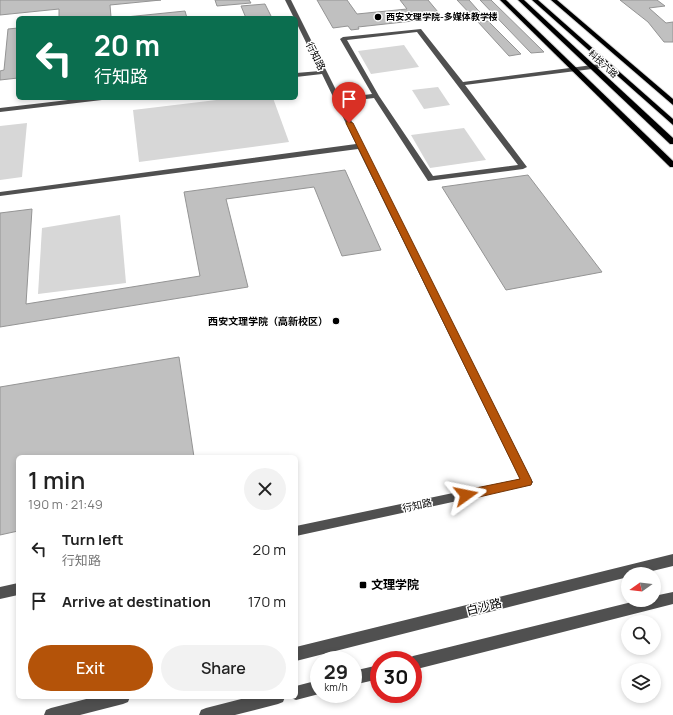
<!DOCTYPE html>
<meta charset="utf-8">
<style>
body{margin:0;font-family:Manrope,"Noto Sans SC",sans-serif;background:#f2f2f2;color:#222;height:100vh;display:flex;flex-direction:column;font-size:15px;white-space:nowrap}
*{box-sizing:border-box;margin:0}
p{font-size:13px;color:#767676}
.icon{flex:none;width:22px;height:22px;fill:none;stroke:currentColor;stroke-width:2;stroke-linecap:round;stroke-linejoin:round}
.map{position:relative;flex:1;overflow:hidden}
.side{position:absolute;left:16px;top:455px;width:282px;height:244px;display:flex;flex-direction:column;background:#fff;border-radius:6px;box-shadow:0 2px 6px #0003}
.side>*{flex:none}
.banner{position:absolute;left:16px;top:16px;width:282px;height:84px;border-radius:6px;box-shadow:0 2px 6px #0003;background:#0b6e4f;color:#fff;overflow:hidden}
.needle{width:26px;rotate:256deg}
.controls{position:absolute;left:621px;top:567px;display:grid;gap:8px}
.controls a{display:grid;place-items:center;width:40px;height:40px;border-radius:50%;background:#fff;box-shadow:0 2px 6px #0003;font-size:20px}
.speed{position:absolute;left:310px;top:651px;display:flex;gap:8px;font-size:20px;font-weight:700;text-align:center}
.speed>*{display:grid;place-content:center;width:52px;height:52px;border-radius:50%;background:#fff;box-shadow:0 2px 6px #0003;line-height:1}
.speed small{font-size:10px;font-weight:400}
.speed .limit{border:6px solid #d22;background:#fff;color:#111}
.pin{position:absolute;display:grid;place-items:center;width:34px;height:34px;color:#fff;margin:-41px -17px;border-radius:50% 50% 50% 0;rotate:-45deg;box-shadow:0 0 4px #0007}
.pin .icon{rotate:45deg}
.me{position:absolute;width:44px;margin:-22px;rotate:78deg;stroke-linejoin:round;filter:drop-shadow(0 0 3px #0008)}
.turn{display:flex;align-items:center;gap:14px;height:84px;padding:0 12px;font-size:18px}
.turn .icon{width:52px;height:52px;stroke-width:2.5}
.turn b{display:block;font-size:28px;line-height:34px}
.round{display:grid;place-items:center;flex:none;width:42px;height:42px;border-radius:21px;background:#f2f2f2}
.summary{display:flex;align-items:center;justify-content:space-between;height:68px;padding:0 12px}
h1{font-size:24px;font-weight:600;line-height:30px}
.button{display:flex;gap:8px;margin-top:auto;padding:8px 12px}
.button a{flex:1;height:46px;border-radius:24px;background:#b45309;color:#fff;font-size:16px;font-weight:600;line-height:46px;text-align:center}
.button a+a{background:#f2f2f2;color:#222}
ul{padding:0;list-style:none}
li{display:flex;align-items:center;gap:12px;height:52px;padding:0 12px}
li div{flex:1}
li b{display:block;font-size:15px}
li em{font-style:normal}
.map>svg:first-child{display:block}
</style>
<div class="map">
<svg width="673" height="715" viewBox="0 0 673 715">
<rect width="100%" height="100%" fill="#fff"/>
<g fill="#d7d7d7">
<path d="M404 45 419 67 371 74 358 51Z"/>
<path d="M438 87 450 105 424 109 412 90Z"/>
<path d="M233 98H273L289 142 139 162 133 110Z"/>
<path d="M27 123 22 177 0 180V126Z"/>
<path d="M464 128 486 160 430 168 411 135Z"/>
<path d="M120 215 126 283 38 294 42 228Z"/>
</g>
<g fill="#c0c0c0" stroke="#949494">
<path d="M0 0H161L110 5 111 17 98 18H59V9L0 15Z"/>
<path d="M215 0H249L251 3 217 6Z"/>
<path d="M317 0H347L357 14 407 9 400 0H428L438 12 427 13 431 19 358 27 359 29 351 30 348 26 333 28Z"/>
<path d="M457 0H469L484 17 474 18Z"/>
<path d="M480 0H491L544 52 531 53Z"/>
<path d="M620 0H657L665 6 649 8 666 23 673 22V42H664L648 22Z"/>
<path d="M265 4 272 18H246L241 6Z"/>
<path d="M185 11 187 18H116Z"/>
<path d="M488 21 521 54 509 56 478 22Z"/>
<path d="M18 28V78L0 80V71L4 70 8 29Z"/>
<path d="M345 170 381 250 342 256 314 187 226 199 248 287 0 327V213L32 209 26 304 200 276 184 192Z"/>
<path d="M528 175 602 272 506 290 442 187Z"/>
<path d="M179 357 194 457H18V531L0 535V387Z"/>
</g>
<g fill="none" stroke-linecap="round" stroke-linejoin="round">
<g stroke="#dbdbdb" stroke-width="2">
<g id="major">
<path d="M500 0H506L673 161V167H670Z"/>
<path d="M518 0H524L673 138V144H670Z"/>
<path d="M532 0H538L673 119V125Z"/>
<path d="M551 0H557L673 99V105Z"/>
</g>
</g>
<g fill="#505050" fill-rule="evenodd">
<path d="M285 0H291L340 98 372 94 340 39 343 37 421 29 463 82 608 63 611 65 608 67 465 85 527 167 523 169 428 181 374 98 342 102 531 479 533 482 531 485 296 536V526L520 479 358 149 0 196V192L356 144 322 74 296 77V73L320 71 296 22V18H294ZM417 32 518 165 433 176 379 96 347 40Z"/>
<path d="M85 98H105L102 100 0 112V108Z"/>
<path d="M673 554V566L640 574H628V577L296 661V647Z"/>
<path d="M18 583V595L0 599V587Z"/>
<path d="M673 592V604L413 670V660H407L413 656 640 600H654V596Z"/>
<path d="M379 665V679L353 685V671Z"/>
<path d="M319 680V694L296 700 291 698 296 697V686Z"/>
<path d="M94 697H130L128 702 123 704 80 715H44L46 710 51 708Z"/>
<path d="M249 697H285L283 702 278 704 235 715H199L201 710 206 708Z"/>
</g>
<use href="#major" fill="#000" fill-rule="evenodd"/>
</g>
<path fill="#b45309" stroke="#753606" d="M347 121 353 123 531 479 532 482 531 485 466 500 462 498 460 495 462 492 466 490 520 479 346 123Z"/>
<g fill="#000" stroke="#fff" stroke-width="1.5">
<circle cx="378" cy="17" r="4"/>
<circle cx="336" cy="321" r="4"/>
<rect x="359" y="581" width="8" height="8" rx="2"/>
</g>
<g text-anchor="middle" stroke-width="3" stroke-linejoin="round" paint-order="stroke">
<g font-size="9" font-weight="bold" fill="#000" stroke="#fff" text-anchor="start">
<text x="386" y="20">西安文理学院-多媒体教学楼</text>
</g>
<g font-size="9" fill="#000" stroke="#fff">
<text transform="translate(603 64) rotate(43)" y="3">科技六路</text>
</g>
<g font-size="10" fill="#000" stroke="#fff">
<text transform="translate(316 56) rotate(63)" y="4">行知路</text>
<text transform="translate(417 505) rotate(-12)" y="4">行知路</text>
</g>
<g font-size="10" font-weight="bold" fill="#000" stroke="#fff" text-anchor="end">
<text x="328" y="325">西安文理学院（高新校区）</text>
</g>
<g font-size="12" font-weight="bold" fill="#000" stroke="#fff" text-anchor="start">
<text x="371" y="589">文理学院</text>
</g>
<g font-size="12" fill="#000" stroke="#fff">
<text transform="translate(484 607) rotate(-14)" y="4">白沙路</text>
</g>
</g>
</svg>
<div class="controls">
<a><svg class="needle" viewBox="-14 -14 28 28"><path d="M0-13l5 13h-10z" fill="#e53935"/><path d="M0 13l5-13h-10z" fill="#767676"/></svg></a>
<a><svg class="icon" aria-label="search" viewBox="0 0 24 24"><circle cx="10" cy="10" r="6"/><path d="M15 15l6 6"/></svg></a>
<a><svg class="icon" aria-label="layers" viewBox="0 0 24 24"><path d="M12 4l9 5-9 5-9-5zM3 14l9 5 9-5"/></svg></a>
</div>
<div class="speed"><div>29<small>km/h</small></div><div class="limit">30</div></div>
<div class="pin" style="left:349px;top:123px;background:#d93025"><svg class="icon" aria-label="arrive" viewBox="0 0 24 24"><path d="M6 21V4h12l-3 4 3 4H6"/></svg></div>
<svg class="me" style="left:466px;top:495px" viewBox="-20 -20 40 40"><path d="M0-17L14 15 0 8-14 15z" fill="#b45309" stroke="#fff" stroke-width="4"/></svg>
<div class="banner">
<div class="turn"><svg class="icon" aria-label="left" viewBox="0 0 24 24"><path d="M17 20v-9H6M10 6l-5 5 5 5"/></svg><div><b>20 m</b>行知路</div></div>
</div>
<section class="side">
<div class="summary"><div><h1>1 min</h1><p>190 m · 21:49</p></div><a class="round"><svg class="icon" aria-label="close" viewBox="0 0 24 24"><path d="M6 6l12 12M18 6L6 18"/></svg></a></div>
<ul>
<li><svg class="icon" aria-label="left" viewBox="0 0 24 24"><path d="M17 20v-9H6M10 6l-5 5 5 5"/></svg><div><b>Turn left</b><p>行知路</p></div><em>20 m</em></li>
<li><svg class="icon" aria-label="arrive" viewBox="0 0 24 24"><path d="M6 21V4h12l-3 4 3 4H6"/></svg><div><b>Arrive at destination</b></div><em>170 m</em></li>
</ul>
<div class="button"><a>Exit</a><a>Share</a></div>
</section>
</div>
